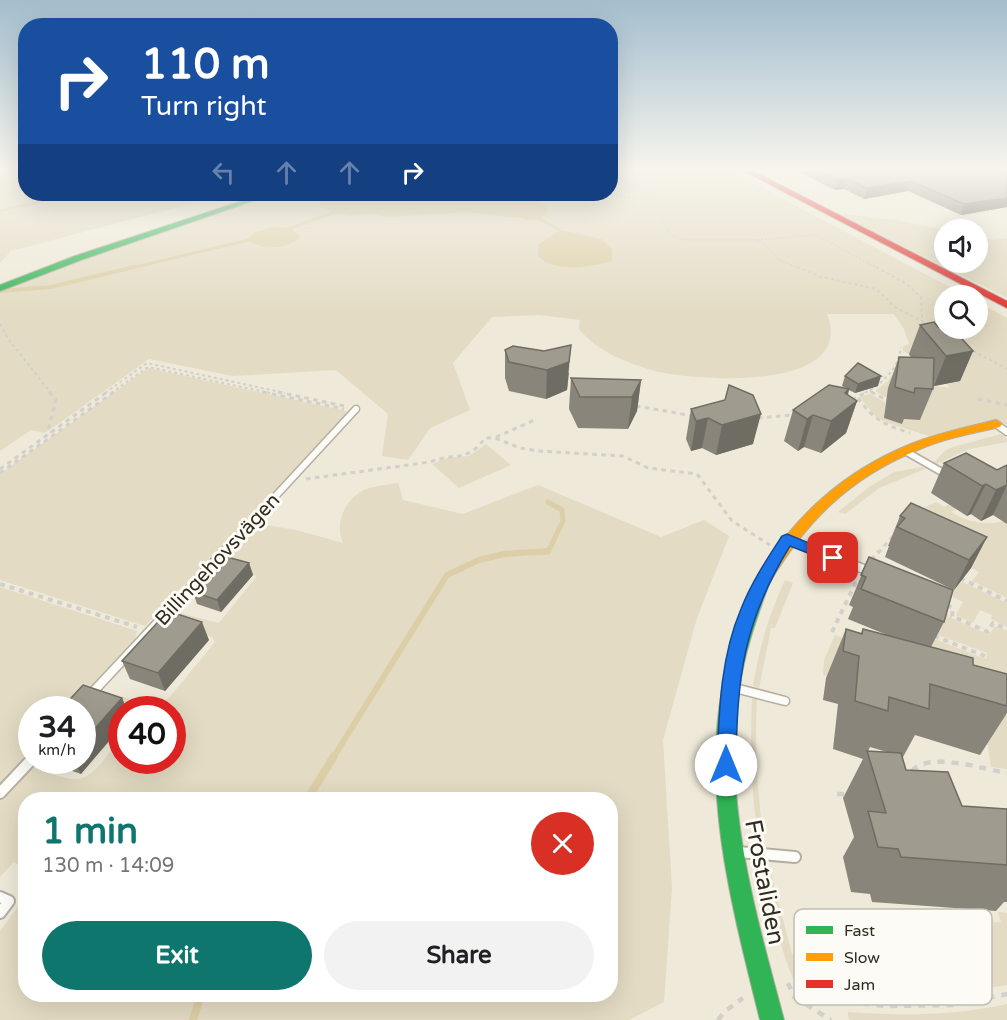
<!DOCTYPE html>
<meta charset="utf-8">
<style>
body{margin:0;font-family:"Varela Round",sans-serif;background:#f2f2f2;color:#202124;height:100vh;display:flex;flex-direction:column;font-size:22px;white-space:nowrap}
*{box-sizing:border-box;margin:0}
p{font-size:20px;color:#757577}
.icon{flex:none;width:33px;height:33px;fill:none;stroke:currentColor;stroke-width:2;stroke-linecap:round;stroke-linejoin:round}
.map{position:relative;flex:1;overflow:hidden}
.drawer{position:absolute;left:18px;top:792px;width:600px;height:210px;display:flex;flex-direction:column;background:#fff;border-radius:24px;box-shadow:0 6px 24px #0002}
.drawer>*{flex:none}
.top-card{position:absolute;left:18px;top:18px;width:600px;height:183px;border-radius:24px;box-shadow:0 6px 24px #0002;background:#1a4fa0;color:#fff;overflow:hidden}
.tools{position:absolute;left:934px;top:219px;display:grid;gap:12px}
.tools a{display:grid;place-items:center;width:54px;height:54px;border-radius:50%;background:#fff;box-shadow:0 6px 24px #0002;font-size:30px}
.speed{position:absolute;left:18px;top:696px;display:flex;gap:12px;font-size:30px;font-weight:700;text-align:center}
.speed>*{display:grid;place-content:center;width:78px;height:78px;border-radius:50%;background:#fff;box-shadow:0 6px 24px #0002;line-height:1}
.speed small{font-size:15px;font-weight:400}
.speed .limit{border:9px solid #d22;background:#fff;color:#111}
.pin{position:absolute;display:grid;place-items:center;width:51px;height:51px;color:#fff;margin:-26px;border-radius:12px;box-shadow:0 3px 9px #0006}
.me{position:absolute;width:66px;margin:-33px;rotate:0deg;stroke-linejoin:round;filter:drop-shadow(0 0 4px #0008)}
.turn{display:flex;align-items:center;gap:21px;height:126px;padding:0 24px;font-size:27px}
.turn .icon{width:78px;height:78px;stroke-width:2.5}
.turn b{display:block;font-size:42px;line-height:51px}
.lanes{display:flex;align-items:center;height:57px;padding:0 24px;background:#0003;justify-content:center;gap:30px;direction:ltr}
.lanes .off{opacity:.35}
.round{display:grid;place-items:center;flex:none;width:63px;height:63px;border-radius:32px;background:#f2f2f2}
.summary{display:flex;align-items:center;justify-content:space-between;height:102px;padding:0 24px}
h1{font-size:36px;font-weight:700;line-height:45px;color:#0f766e}
.button{display:flex;gap:12px;margin-top:auto;padding:12px 24px}
.button a{flex:1;height:69px;border-radius:36px;background:#0f766e;color:#fff;font-size:24px;font-weight:700;line-height:69px;text-align:center}
.button a+a{background:#f2f2f2;color:#202124}
.map>svg:first-child{display:block}
</style>
<div class="map">
<svg width="1007" height="1020" viewBox="0 0 1007 1020">
<rect width="100%" height="100%" fill="#eee9d8"/>
<g fill="#e3dbc3">
<path d="M0 171H25L26 194H228L11 251 0 263Z"/>
<path d="M611 171H730L965 295 945 296V328H978V302L1007 318V425L996 421 929 436 885 422 875 416 860 397 870 394 886 403 884 418 887 398 875 391 888 381 898 367 921 370 933 386 950 388 947 384 960 381 903 351V346L909 344 904 329 894 314H827C857 393 696 381 655 371 627 363 598 352 579 329L580 320 539 315 492 317 453 363 470 410 430 428 408 460 382 456 388 414 336 370 233 376 149 359 48 431 44 433 31 430 0 451V291L49 270 278 194H323L319 199 351 216 373 214 385 217 409 216 468 212 500 214 522 220 529 195 523 194H610Z"/>
<path d="M837 213 896 220 945 230V262H978V237L994 240 1007 238V298Z"/>
<path d="M148 368 351 412 190 584 186 583 145 626 0 580V474Z"/>
<path d="M1001 434 1007 439V442L969 449 937 464 934 462 946 450 953 447Z"/>
<path d="M486 444 511 465 459 488 432 464 447 458 469 456Z"/>
<path d="M922 467 925 469 879 488 845 514 838 512 869 487 894 472Z"/>
<path d="M398 483 403 500 463 514 538 485 661 537 704 520 729 536 697 618 663 740 672 888 664 1002 629 1020H0V931L25 897 26 994H610V800H26L25 868 14 862 0 877V799L30 766C87 788 85 784 121 738L122 760H172V710L128 709 96 698 103 691 151 706 169 698 215 642 212 637 167 622 176 612 219 623 257 576 217 564 254 523 296 530 343 543C335 524 343 501 364 490 373 486 387 485 398 483Z"/>
<path d="M936 502 944 507 954 502 962 506 951 512C966 522 990 527 1007 520V598L972 581 979 572 963 564 921 509Z"/>
<path d="M785 580 793 583 775 628H771L759 688 753 686C760 645 768 618 785 580Z"/>
<path d="M960 581 1007 603V627L991 619 992 615 980 610 973 623 956 615 963 602 953 597 952 593Z"/>
<path d="M0 587 137 631 134 643 72 709 32 710 31 752 0 786Z"/>
<path d="M945 607 949 617 989 635 995 626 1007 631V769L991 767 988 745 908 694 838 673 837 679 823 675 824 660 835 635 878 652 934 639 986 659 987 653 933 633Z"/>
<path d="M752 699H757C754 748 758 796 764 844L759 843C751 794 750 748 752 699Z"/>
<path d="M762 862H768L792 954 813 955 817 973 816 988 799 991C779 951 771 905 762 862Z"/>
<path d="M998 912 1007 913V985L917 1000 832 992 827 979 826 962 870 963 859 917 1001 922Z"/>
<path d="M1007 1004V1020H850L848 1017V1012C905 1016 950 1016 1007 1004Z"/>
</g>
<g fill="#dccea6">
<path d="M323 194H523L541 202 549 210 544 216 533 220 468 212 409 216 385 217 373 214 351 216 333 213 320 206 319 199Z"/>
<path d="M272 227C285 228 293 226 300 238 284 249 268 250 250 242L248 238 256 232Z"/>
<path d="M560 230 601 239 612 249V261C592 267 553 273 538 256V245Z"/>
</g>
<g fill="none" stroke-linecap="round" stroke-linejoin="round">
<g stroke="#dccea6" stroke-width="3">
<path d="M0 211 72 194"/>
<path d="M538 218 560 230"/>
<path d="M290 228 333 213"/>
<path d="M127 269 249 240"/>
</g>
<path stroke="#dccea6" stroke-width="4" d="M0 291 51 287 134 267"/>
<path stroke="#dccea6" stroke-width="5" d="M532 553 548 552 563 521 562 510 548 502"/>
<path stroke="#dccea6" stroke-width="6" d="M333 758 447 575 479 560 504 554 548 551"/>
<g stroke="#dccea6" stroke-width="8">
<path d="M307 800 334 756"/>
<path d="M193 1020 201 994"/>
</g>
<g stroke="#b4afa2" stroke-width="9">
<g id="lane-far2">
<path d="M996 424 1007 432"/>
<path d="M905 451 947 475"/>
<path d="M789 540 820 553"/>
<path d="M223 553 356 409"/>
</g>
</g>
<g stroke="#b4afa2" stroke-width="11">
<g id="lane-far1">
<path d="M816 551 833 558"/>
<path d="M834 557 871 572"/>
<path d="M216 560 224 551"/>
<path d="M735 688 785 701"/>
<path d="M91 694 206 571"/>
</g>
</g>
<g stroke="#b4afa2" stroke-width="14">
<g id="lane">
<path d="M0 793 32 759"/>
<path d="M738 852 795 857"/>
<path d="M0 897 9 901 0 913"/>
</g>
</g>
<g stroke="#b4afa2" stroke-width="2">
<g id="fast">
<path d="M263 194H273L81 260 0 291V285L75 256Z"/>
<path d="M763 576 768 577 770 581C757 617 744 652 739 691 722 802 756 914 784 1020H760C734 914 702 800 722 690 728 652 742 617 756 581L758 577Z"/>
</g>
</g>
<g stroke="#b4afa2" stroke-width="2">
<path id="slow" d="M996 420 1002 424 1000 427C973 433 946 438 920 449 850 477 806 521 768 585H758L756 581C791 518 844 471 911 444 938 433 968 427 996 420Z"/>
</g>
<g stroke="#b4afa2" stroke-width="2">
<path id="jam" d="M744 171H753L1007 301V308Z"/>
</g>
<g stroke="#d1d0cb" stroke-width="1.5" stroke-dasharray="2 2" stroke-linecap="butt">
<path d="M637 188 660 214 670 235 683 240H757L768 247 779 260 801 269"/>
<path d="M605 194 616 196 680 171"/>
<path d="M616 196 644 199"/>
<path d="M959 216 996 210"/>
<path d="M757 240 816 235 879 269"/>
</g>
<g stroke="#d1d0cb" stroke-width="2" stroke-dasharray="3 3" stroke-linecap="butt">
<path d="M797 267 818 276 876 289 895 307 929 325"/>
<path d="M876 267 905 283 921 297 922 321"/>
<path d="M0 324 9 340 51 393"/>
<path d="M968 348 1007 369"/>
<path d="M870 391 874 393"/>
<path d="M105 393 147 363 285 393"/>
<path d="M111 393 148 367 270 393"/>
<path d="M865 393C884 382 898 369 901 347"/>
</g>
<g stroke="#d1d0cb" stroke-width="3" stroke-dasharray="4.5 4.5" stroke-linecap="butt">
<path d="M49 392 56 400 48 431 51 432"/>
<path d="M263 392 344 409"/>
<path d="M278 392 344 406"/>
<path d="M871 392 887 400"/>
<path d="M858 398C875 421 883 424 910 433"/>
<path d="M978 399 1007 405"/>
<path d="M852 400 867 392"/>
<path d="M636 406 694 416"/>
<path d="M758 418 793 415"/>
<path d="M496 437 537 419"/>
<path d="M0 469 107 392"/>
<path d="M0 473 114 392"/>
<path d="M306 479 430 462C456 452 467 463 485 438H495L520 448 538 451 623 456 648 468 697 474 732 521 770 545"/>
<path d="M878 553 893 536"/>
</g>
<g stroke="#d1d0cb" stroke-width="4" stroke-dasharray="5 5" stroke-linecap="butt">
<path d="M871 560 879 551"/>
<path d="M960 578 1007 601"/>
<path d="M0 584 137 627"/>
<path d="M947 605 953 608 952 616 988 632 993 623 1007 629"/>
<path d="M832 632 857 580"/>
<path d="M934 636 985 656"/>
</g>
<g stroke="#d1d0cb" stroke-width="4.5" stroke-dasharray="7 7" stroke-linecap="butt">
<path d="M912 771C929 751 983 769 1007 773"/>
<path d="M837 794H847"/>
<path d="M822 956 824 999"/>
<path d="M788 983 794 997 887 1006 954 1005 1007 994"/>
<path d="M794 997 831 1020"/>
<path d="M718 1020 724 1012 743 998"/>
</g>
<use href="#lane-far2" stroke="#fcfcf9" stroke-width="6"/>
<use href="#lane-far1" stroke="#fcfcf9" stroke-width="8"/>
<use href="#lane" stroke="#fcfcf9" stroke-width="10"/>
<use href="#fast" fill="#30b455" fill-rule="evenodd"/>
<use href="#slow" fill="#ff9f0a" fill-rule="evenodd"/>
<use href="#jam" fill="#e5322d" fill-rule="evenodd"/>
</g>
<g fill="#89857a" fill-rule="evenodd">
<path d="M797 171H1007V207L961 215 908 191 864 199 844 189 835 190Z"/>
<path d="M920 325 938 327 973 351 960 381 934 386 933 384V389L920 420 904 419 902 424 884 418 888 388 899 357 911 358 909 354Z"/>
<path d="M505 350 569 373 567 390 546 399 509 391 505 378Z"/>
<path d="M845 376 878 386 855 393 849 390 848 395 857 401 846 433 821 453 804 447 798 451 784 441 793 410 848 389 842 386Z"/>
<path d="M571 378 641 380 637 411 628 429 578 428 569 409Z"/>
<path d="M725 400 753 444 716 455 702 448 691 451 686 439 691 409Z"/>
<path d="M944 463 997 470 1007 465V524L993 515 981 521 971 514 967 516 931 493Z"/>
<path d="M900 516 987 537 971 568 954 590 885 557 889 546H888Z"/>
<path d="M869 557 944 622 931 647 973 665 1007 674V713L980 755 915 735 903 757H902L906 770 962 806 1007 809V902H1004L996 911 872 902 870 894 851 892 843 857 854 837 843 798 863 759 833 749 838 704 823 700 826 678 846 629 861 633 863 629 887 635 848 619 853 607 849 605ZM870 747 887 752 868 751Z"/>
<path d="M249 563 253 575 221 612 197 604 193 592 202 582 198 572Z"/>
<path d="M209 640 165 691 130 679 122 661Z"/>
<path d="M122 698 127 710H122L81 774 52 764 50 760H82Z"/>
</g>
<g fill="#6f6c63">
<path d="M847 179 844 189 835 190 837 180Z"/>
<path d="M911 181 908 191 864 199 867 188Z"/>
<path d="M1007 198V207L961 215 964 204Z"/>
<path d="M571 345 567 390 546 399 547 370Z"/>
<path d="M973 351 960 381 934 386 946 356Z"/>
<path d="M881 376 878 386 855 393 858 384Z"/>
<path d="M641 380 637 411 628 429 632 397Z"/>
<path d="M849 389 842 412 857 401 846 433 821 453 831 421 845 393Z"/>
<path d="M761 414 753 444 716 455 722 425Z"/>
<path d="M813 415 804 447 798 451 807 419Z"/>
<path d="M708 418 702 448 691 451 696 421Z"/>
<path d="M986 484 971 514 967 516 982 486Z"/>
<path d="M1007 485 993 515 981 521 996 490Z"/>
<path d="M987 537 971 568 954 590 969 560Z"/>
<path d="M249 563 253 575 221 612 217 600Z"/>
<path d="M202 622 209 640 165 691 158 673Z"/>
<path d="M122 698 127 710H122V726L81 774 73 760H82V743Z"/>
</g>
<g fill="#9f9b8e" stroke="#6f6c63" stroke-width="1.5">
<path d="M820 171H1007V198L964 204 911 181 867 188 847 179 837 180Z"/>
<path d="M934 322 938 327 953 329 973 351 946 356 920 325Z"/>
<path d="M571 345 569 362 547 370 509 362 505 350 513 346 544 351Z"/>
<path d="M899 357 934 358 933 389 915 388 914 393 895 387Z"/>
<path d="M858 363 881 376 858 384 845 376Z"/>
<path d="M571 378 641 380 632 397H580Z"/>
<path d="M729 385 753 395 761 414 722 425 708 418 696 421 691 409 725 400Z"/>
<path d="M829 385 849 389 845 393 857 401 831 421 813 415 807 419 793 410Z"/>
<path d="M966 453 997 470 1007 465V485L996 490 986 484 982 486 944 463Z"/>
<path d="M911 503 987 537 969 560 897 527 905 518 900 516Z"/>
<path d="M216 554 249 563 217 600 193 592 208 575 198 572Z"/>
<path d="M869 557 953 590 944 622 861 589 866 577 861 575Z"/>
<path d="M168 611 202 622 158 673 122 661Z"/>
<path d="M846 629 862 634 863 629 973 658V665L1007 674V706L930 684 929 709 889 697 888 711 855 701 859 656 843 651Z"/>
<path d="M83 685 122 698 82 743V710H60Z"/>
<path d="M867 751 901 753 906 770 948 772 962 806 1007 809V865L901 857 898 849 878 847 868 811 886 813Z"/>
</g>
<linearGradient id="sky" x2="0" y2="1"><stop stop-color="#a3bece"/><stop offset="0.54" stop-color="#f7f5ed"/><stop offset="1" stop-color="#f7f5ed" stop-opacity="0"/></linearGradient>
<rect width="1007" height="314" fill="url(#sky)"/>
<path fill="#1a73e8" stroke="#114b97" stroke-width="1.5" d="M787 534 838 555 840 558 833 563 790 546C743 622 737 677 736 765L733 771 726 773 720 771 717 765C719 713 720 658 741 609 751 583 767 559 782 536Z"/>
<g text-anchor="middle" stroke-width="6" stroke-linejoin="round" paint-order="stroke">
<g font-size="20" fill="#302c20" stroke="#fdfbf5">
<text transform="translate(217 559) rotate(-47)" y="7">Billingehovsvägen</text>
</g>
<g font-size="24" fill="#302c20" stroke="#fdfbf5">
<text transform="translate(765 882) rotate(79)" y="8">Frostaliden</text>
</g>
</g>
<rect x="794" y="909" width="198" height="96" rx="9" fill="#fdfbf5" stroke="#c0bdb5" stroke-width="1.5"/>
<rect x="806" y="926" width="27" height="8" fill="#30b455"/>
<rect x="806" y="953" width="27" height="8" fill="#ff9f0a"/>
<rect x="806" y="980" width="27" height="8" fill="#e5322d"/>
<g font-size="16" fill="#302c20">
<text x="844" y="936">Fast</text>
<text x="844" y="963">Slow</text>
<text x="844" y="990">Jam</text>
</g>
</svg>
<div class="tools">
<a><svg class="icon" aria-label="sound" viewBox="0 0 24 24"><path d="M4 9h4l5-4v14l-5-4H4zM17 9q2 3 0 6"/></svg></a>
<a><svg class="icon" aria-label="search" viewBox="0 0 24 24"><circle cx="10" cy="10" r="6"/><path d="M15 15l6 6"/></svg></a>
</div>
<div class="speed"><div>34<small>km/h</small></div><div class="limit">40</div></div>
<div class="pin" style="left:833px;top:558px;background:#d93025"><svg class="icon" aria-label="arrive" viewBox="0 0 24 24"><path d="M6 21V4h12l-3 4 3 4H6"/></svg></div>
<svg class="me" style="left:726px;top:765px" viewBox="-20 -20 40 40"><circle r="19" fill="#fff"/><path d="M0-13L10 11 0 6-10 11z" fill="#1a73e8"/></svg>
<div class="top-card">
<div class="turn"><svg class="icon" aria-label="right" viewBox="0 0 24 24"><path d="M7 20v-9h11M14 6l5 5-5 5"/></svg><div><b>110 m</b>Turn right</div></div>
<div class="lanes"><svg class="icon off" aria-label="left" viewBox="0 0 24 24"><path d="M17 20v-9H6M10 6l-5 5 5 5"/></svg><svg class="icon off" aria-label="ahead" viewBox="0 0 24 24"><path d="M12 20V5M6 11l6-6 6 6"/></svg><svg class="icon off" aria-label="ahead" viewBox="0 0 24 24"><path d="M12 20V5M6 11l6-6 6 6"/></svg><svg class="icon" aria-label="right" viewBox="0 0 24 24"><path d="M7 20v-9h11M14 6l5 5-5 5"/></svg></div>
</div>
<section class="drawer">
<div class="summary"><div><h1>1 min</h1><p>130 m · 14:09</p></div><a class="round" style="background:#d93025;color:#fff"><svg class="icon" aria-label="close" viewBox="0 0 24 24"><path d="M6 6l12 12M18 6L6 18"/></svg></a></div>
<div class="button"><a>Exit</a><a>Share</a></div>
</section>
</div>
